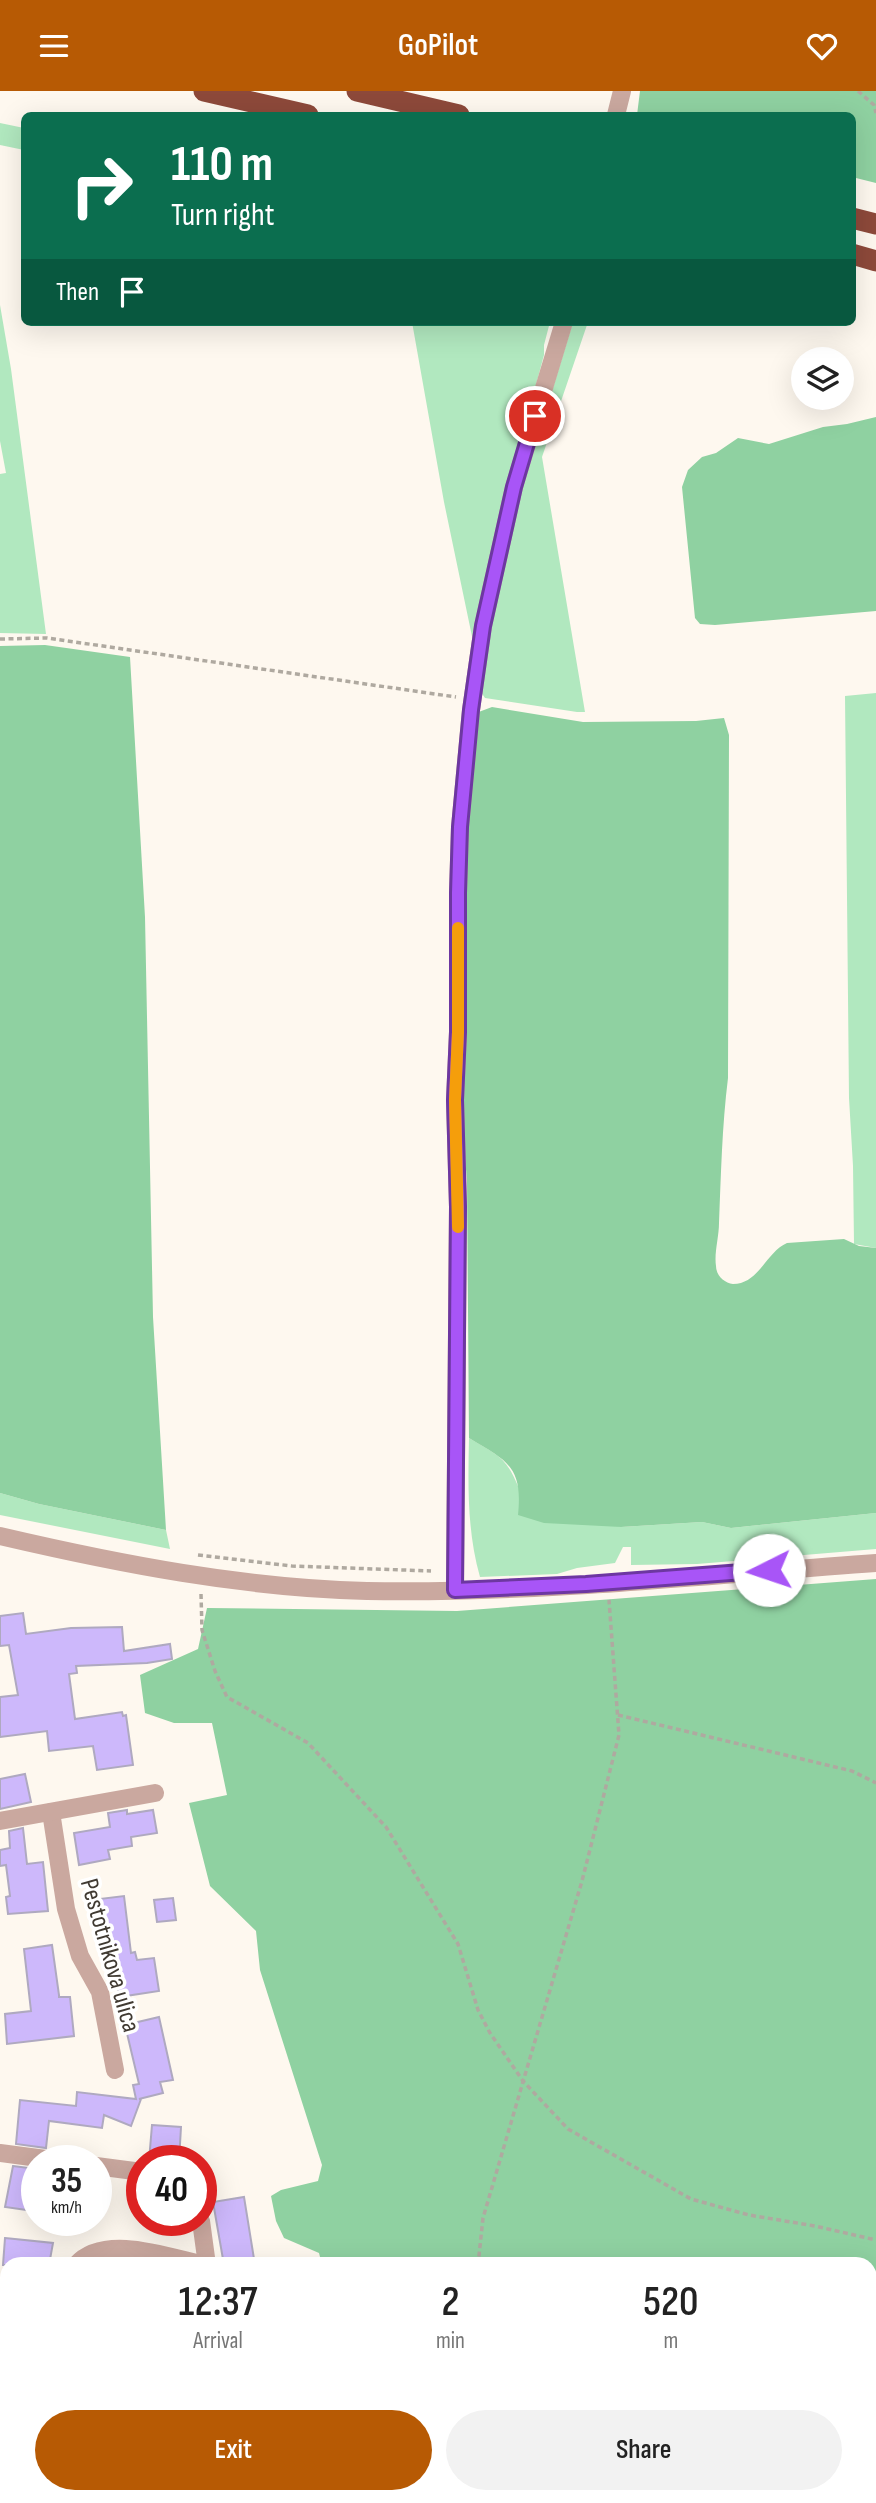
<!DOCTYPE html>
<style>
body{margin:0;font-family:"Sofia Sans Condensed",sans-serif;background:#f2f2f2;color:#222;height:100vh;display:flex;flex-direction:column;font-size:26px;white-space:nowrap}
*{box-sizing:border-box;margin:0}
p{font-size:23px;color:#767676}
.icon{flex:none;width:38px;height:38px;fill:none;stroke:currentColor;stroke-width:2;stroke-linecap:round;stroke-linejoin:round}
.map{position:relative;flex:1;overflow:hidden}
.details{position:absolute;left:0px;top:2166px;width:877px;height:247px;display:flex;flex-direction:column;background:#fff;border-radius:21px 21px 0 0;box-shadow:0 7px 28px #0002}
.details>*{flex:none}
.guide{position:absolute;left:21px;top:21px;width:835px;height:214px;border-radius:10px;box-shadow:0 7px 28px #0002;background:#0b6e4f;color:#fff;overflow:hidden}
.buttons{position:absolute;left:791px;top:256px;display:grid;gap:14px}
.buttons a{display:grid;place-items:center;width:63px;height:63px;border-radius:50%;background:#fff;box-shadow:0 7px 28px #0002;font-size:35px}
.speed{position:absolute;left:21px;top:2054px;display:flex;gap:14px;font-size:35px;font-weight:700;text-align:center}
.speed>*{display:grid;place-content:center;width:91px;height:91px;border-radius:50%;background:#fff;box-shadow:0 7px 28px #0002;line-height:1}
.speed small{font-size:18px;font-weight:400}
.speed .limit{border:10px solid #d22;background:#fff;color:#111}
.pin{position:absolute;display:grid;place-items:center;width:60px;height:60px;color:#fff;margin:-30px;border:4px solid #fff;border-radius:50%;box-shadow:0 2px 7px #0007}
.me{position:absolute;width:77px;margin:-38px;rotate:266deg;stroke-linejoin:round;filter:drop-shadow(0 0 5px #0008)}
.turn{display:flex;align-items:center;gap:24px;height:147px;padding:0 35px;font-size:32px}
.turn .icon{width:91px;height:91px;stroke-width:2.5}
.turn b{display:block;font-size:49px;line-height:60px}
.then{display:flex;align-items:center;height:66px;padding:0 35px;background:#0003;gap:14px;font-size:26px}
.eta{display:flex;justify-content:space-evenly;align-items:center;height:119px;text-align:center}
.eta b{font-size:42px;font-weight:600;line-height:49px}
.primary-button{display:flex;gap:14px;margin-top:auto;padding:14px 35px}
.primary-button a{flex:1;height:80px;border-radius:42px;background:#b75a04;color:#fff;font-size:28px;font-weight:600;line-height:80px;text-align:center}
.primary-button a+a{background:#f2f2f2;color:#222}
header{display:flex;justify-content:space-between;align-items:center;height:91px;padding:0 35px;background:#b75a04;color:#fff;font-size:32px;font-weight:600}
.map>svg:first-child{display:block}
</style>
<header><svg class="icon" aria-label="menu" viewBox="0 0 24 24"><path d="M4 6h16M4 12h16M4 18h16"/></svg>GoPilot<svg class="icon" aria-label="heart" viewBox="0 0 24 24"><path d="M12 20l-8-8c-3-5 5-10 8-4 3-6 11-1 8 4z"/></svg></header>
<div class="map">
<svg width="876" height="2412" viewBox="0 0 876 2412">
<rect width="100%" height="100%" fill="#fef8ef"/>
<g fill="#b1e8bf">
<path d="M0 32 24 37V59L0 54Z"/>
<path d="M0 214 11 278 46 543 0 542V383L6 382 0 350Z"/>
<path d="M412 231H550L544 254V264L503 416 474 555 444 411Z"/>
<path d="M573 231H588L542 366 585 621H577L485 607 481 601 504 458Z"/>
<path d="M876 602V1157L854 1153 853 1075 849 1007 845 605Z"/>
<path d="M469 1347C500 1366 506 1365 520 1400L621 1436 702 1431 731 1437 876 1422V1458L697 1473 631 1474V1456H623L615 1472 577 1477 557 1483 480 1486C467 1440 468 1395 469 1347Z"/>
<path d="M0 1402 39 1413 166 1439 170 1458 0 1424Z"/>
</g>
<g fill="#8fd1a1">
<path d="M640 0H876V92L852 86V24H637Z"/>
<path d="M876 326V520L715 534 700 533 695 527 682 396 688 379 702 366 716 362 738 347 769 353 823 336 847 333Z"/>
<path d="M45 554 130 566 145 826 153 1226 166 1439 39 1413 0 1402V555Z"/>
<path d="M492 616 583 631 696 630 724 627 729 644 728 987C722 1035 721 1084 719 1132 719 1146 714 1162 716 1175 716 1184 724 1192 733 1193 759 1193 766 1161 787 1152L844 1148 859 1155 876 1157V1422L731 1437 702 1431 621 1436 544 1432 518 1424C523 1375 507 1370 469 1347L467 1090 460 1007 464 781 476 622Z"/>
<path d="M876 1488V2412H366V2406H870V2174H322L319 2162 284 2147 276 2130 271 2105 281 2099 318 2090 322 2074 260 1879 256 1840 210 1795 189 1712 227 1704 212 1632H174L145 1622 140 1584 198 1558 207 1517 457 1520Z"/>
</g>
<g fill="#cdb8fb" stroke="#afa9c0" stroke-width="2">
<path d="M23 1522 26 1543 71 1537 122 1536 124 1560 170 1553 172 1568 147 1572 76 1575 77 1582 69 1583 75 1628 122 1621 123 1625 126 1624 133 1674 97 1679 93 1655 49 1660 47 1640 0 1646V1606L18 1604 9 1554 0 1555V1525Z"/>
<path d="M25 1683 31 1711 0 1718V1688Z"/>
<path d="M127 1719V1723L153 1719 157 1742 131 1746 132 1755 108 1759 110 1768 79 1774 74 1742 110 1736 108 1722Z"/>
<path d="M23 1737 27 1773 43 1771 48 1820 8 1823 6 1806 10 1805 6 1774 0 1775V1759L10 1757 9 1740Z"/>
<path d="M124 1805 131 1862 135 1861 137 1869 154 1867 159 1900 119 1906 110 1841 95 1843 91 1809Z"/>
<path d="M173 1807 176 1829 157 1831 154 1809Z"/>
<path d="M52 1854 59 1904V1906H70L74 1945 7 1953 5 1923 31 1920 24 1858Z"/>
<path d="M159 1926 173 1989 160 1991 163 2002 139 2008H141L131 2035 104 2024 102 2037 49 2030 46 2057 16 2053 20 2009 76 2015 77 2001 136 2008 133 1994 139 1993 125 1934Z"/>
<path d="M152 2034 181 2036 179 2070H149Z"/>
<path d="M13 2075 37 2078 34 2120 5 2116Z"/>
<path d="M244 2106 255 2174H224L213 2111Z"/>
<path d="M5 2147 53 2152 49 2174H3Z"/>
</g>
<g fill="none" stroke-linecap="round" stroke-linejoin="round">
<g stroke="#afa9a0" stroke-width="3.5" stroke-dasharray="5 3.5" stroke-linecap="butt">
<path d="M858 0 874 14 876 22"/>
<path d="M0 548 47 547 456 606"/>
<path d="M198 1464 292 1475 431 1480"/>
<path d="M201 1503 202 1539 215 1580 227 1606 308 1652 386 1736 458 1853 478 1919 490 1942 523 1990 568 2038 691 2108 749 2124 815 2135 876 2149"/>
<path d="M618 1624 852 1680 876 1692"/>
<path d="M478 2174 483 2127 582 1790 619 1644 609 1509"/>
<path d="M647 2406 655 2412"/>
<path d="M449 2412V2406"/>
</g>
<g stroke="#caa89f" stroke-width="18">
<path d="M51 1721 66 1818 80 1865 100 1901 115 1979"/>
<path d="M0 1730 155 1702"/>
<path d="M0 2062 61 2070"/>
<path d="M96 2075 142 2081"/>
<path d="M201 2130 207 2174"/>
<path d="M76 2174C104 2142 168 2166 204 2174"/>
<path d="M103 2406V2412"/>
<path d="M246 2406 247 2412"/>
</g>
<g stroke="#caa89f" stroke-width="18">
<path d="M616 24 622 0"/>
<path d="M0 1445C120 1473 244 1497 367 1500 537 1503 707 1484 876 1472"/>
<path d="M455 1499 458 1116 455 1009 458 941V802L460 736 471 619 483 535 514 396 564 231"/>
</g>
<g stroke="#8d493a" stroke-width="21">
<path d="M204 0 308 24"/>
<path d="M357 0 459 24"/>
<path d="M852 127 876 133"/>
<path d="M852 163 876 170"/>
</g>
</g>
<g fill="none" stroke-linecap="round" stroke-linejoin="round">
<g stroke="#6d37a1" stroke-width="18">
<path id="route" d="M535 325 514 396 483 535 471 619 460 736 458 802V941L455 1009 458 1116 455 1499 586 1493 769 1479"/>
</g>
<use href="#route" stroke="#a855f7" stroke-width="12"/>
<path stroke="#f59e0b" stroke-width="12" d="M458 1136 455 1009 458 941V837"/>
</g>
<g text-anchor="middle" stroke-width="7" stroke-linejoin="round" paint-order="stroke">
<g font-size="26" fill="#403a32" stroke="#fff">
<text transform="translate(111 1864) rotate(74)" y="9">Pestotnikova ulica</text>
</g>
</g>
</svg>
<div class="buttons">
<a><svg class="icon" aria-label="layers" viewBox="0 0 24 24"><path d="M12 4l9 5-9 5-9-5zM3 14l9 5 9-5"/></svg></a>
</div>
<div class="speed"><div>35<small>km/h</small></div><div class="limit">40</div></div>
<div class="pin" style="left:535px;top:325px;background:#d93025"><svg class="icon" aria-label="arrive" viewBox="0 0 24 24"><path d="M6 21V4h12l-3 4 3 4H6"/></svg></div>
<svg class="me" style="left:769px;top:1479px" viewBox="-20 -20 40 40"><circle r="19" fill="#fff"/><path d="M0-13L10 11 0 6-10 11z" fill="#a855f7"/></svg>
<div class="guide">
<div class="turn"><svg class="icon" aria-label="right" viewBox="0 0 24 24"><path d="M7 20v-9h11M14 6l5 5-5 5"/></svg><div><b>110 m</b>Turn right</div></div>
<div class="then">Then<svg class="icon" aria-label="arrive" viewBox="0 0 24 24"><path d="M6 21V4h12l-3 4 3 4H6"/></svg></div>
</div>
<section class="details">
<div class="eta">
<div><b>12:37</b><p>Arrival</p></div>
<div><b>2</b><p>min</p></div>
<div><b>520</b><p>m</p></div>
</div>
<div class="primary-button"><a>Exit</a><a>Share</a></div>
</section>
</div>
